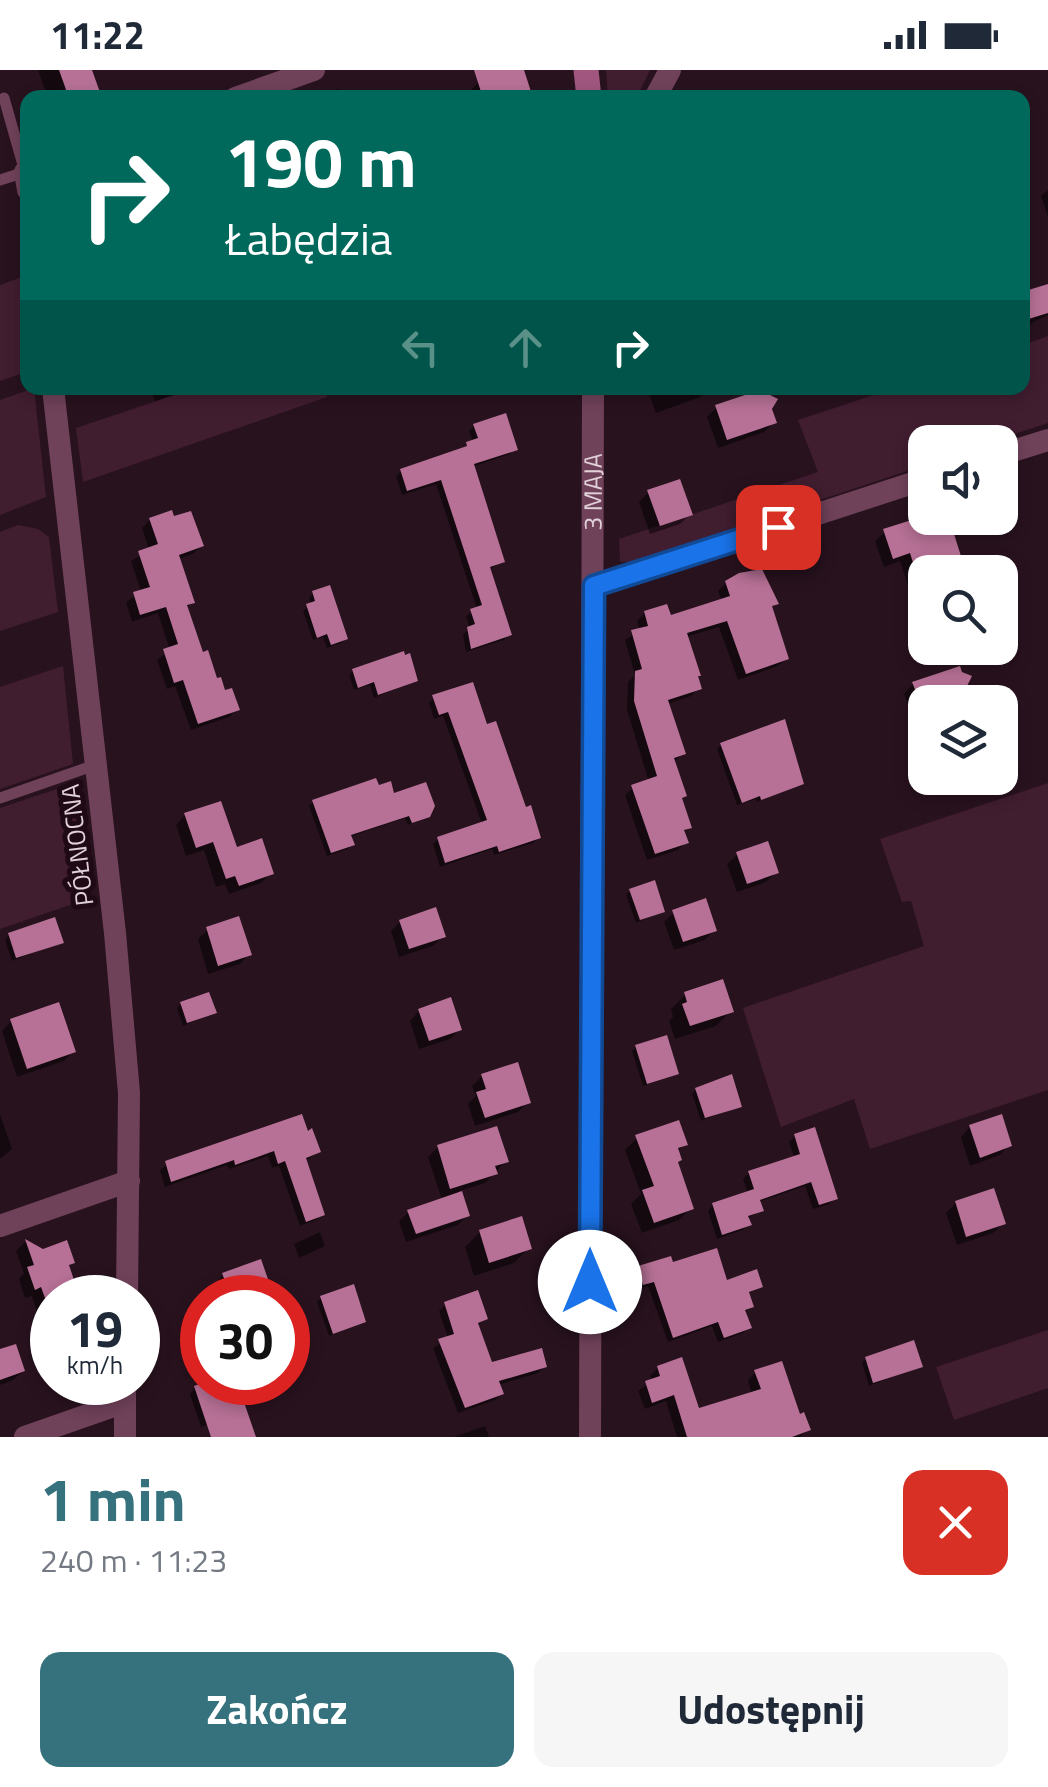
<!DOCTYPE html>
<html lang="pl">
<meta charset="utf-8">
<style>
body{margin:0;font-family:"Titillium Web",sans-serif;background:#f6f6f7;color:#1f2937;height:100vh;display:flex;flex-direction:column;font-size:38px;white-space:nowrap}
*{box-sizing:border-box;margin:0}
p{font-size:32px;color:#747a83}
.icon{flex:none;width:55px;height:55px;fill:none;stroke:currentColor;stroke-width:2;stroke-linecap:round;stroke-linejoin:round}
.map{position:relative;height:1367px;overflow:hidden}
.drawer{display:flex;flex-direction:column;background:#fff;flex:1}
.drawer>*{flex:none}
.top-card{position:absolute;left:20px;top:20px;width:1010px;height:305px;border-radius:20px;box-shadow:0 5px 15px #0003;background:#00695c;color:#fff;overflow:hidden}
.fabs{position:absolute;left:908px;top:355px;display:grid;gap:20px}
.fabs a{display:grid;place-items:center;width:110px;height:110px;border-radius:20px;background:#fff;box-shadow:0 5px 15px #0003;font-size:50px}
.speed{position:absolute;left:30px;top:1205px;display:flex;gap:20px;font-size:50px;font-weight:700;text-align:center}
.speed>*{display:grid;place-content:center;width:130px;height:130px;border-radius:50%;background:#fff;box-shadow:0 5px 15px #0003;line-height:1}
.speed small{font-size:25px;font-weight:400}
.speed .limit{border:15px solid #d22;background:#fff;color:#111}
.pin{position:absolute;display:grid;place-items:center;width:85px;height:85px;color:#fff;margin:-42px;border-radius:20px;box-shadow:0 5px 15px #0006}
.me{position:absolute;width:110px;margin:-55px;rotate:0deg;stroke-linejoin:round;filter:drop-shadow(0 0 8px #0008)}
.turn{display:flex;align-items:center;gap:35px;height:210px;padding:0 40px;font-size:45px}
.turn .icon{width:130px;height:130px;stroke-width:2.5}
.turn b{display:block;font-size:70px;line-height:85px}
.lanes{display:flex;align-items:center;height:95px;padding:0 40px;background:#0003;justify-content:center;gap:50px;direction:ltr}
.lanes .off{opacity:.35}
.round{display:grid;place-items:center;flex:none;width:105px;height:105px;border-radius:20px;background:#f6f6f7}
.head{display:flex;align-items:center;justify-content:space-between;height:170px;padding:0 40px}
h1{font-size:60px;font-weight:700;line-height:75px;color:#36727d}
.button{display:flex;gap:20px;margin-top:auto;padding:20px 40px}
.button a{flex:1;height:115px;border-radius:20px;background:#36727d;color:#fff;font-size:40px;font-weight:700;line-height:115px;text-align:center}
.button a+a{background:#f6f6f7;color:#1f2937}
.status{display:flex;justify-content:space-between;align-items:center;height:70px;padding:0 50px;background:#fff;direction:ltr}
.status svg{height:28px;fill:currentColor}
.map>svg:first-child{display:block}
</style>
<div class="status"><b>11:22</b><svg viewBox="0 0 49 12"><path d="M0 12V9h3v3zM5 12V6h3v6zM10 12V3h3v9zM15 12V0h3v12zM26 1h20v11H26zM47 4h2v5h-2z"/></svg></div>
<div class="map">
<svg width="1048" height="1367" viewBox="0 0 1048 1367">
<rect width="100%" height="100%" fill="#28121e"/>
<g fill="#411d30">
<path d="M606 0H650L637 27 608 28Z"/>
<path d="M22 207 27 295 23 303 0 311V215Z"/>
<path d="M1048 266V353L990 372H925V395L634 492H620L619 469 818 402 798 350 895 318H1022L1023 275Z"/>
<path d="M34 318 46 427 0 445V330Z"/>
<path d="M195 318H324L327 327 83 412 76 358Z"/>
<path d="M18 455 38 459 49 467 58 542 0 561V462Z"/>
<path d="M63 596 73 694 0 719V617Z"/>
<path d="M75 713 90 828 0 859V738Z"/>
<path d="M1048 713V1020L870 1079 854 1029 781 1057 743 938 924 876 911 831 902 832 880 769Z"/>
<path d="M1048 1260V1318L954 1350 936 1297Z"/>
</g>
<g fill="#0007">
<path d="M38 0H84L76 15 47 25Z"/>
<path d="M514 0H521L531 28H471L469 22 479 12Z"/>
<path d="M339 19 342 28H312Z"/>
<path d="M1048 120V147L1041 126Z"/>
<path d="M1048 223V245L1033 252 1022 265V224Z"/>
<path d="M150 318H196L155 331Z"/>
<path d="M647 318H710L700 327 656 343Z"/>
<path d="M717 337 770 339 774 352 764 362 718 378 707 347Z"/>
<path d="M474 356 515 379 510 384 472 397 502 492 488 500 509 564 504 570 466 582 463 564 470 559 466 546 477 539 436 414 402 425 396 406 401 401 462 379 473 372 469 361Z"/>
<path d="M649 422 690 444 680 454 650 464 639 432Z"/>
<path d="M926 448H946L964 502H925V547L919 549 900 491 884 497 875 471 885 462Z"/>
<path d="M150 450 201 476 193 484 177 489 192 532 185 539 201 585 223 623 237 639 229 647 191 660 175 616 167 619 157 590 170 580 158 543 132 552 126 532 141 522 131 491 149 480 142 458Z"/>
<path d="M726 513 776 533 770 539 786 589 778 596 738 610 719 557 686 567 699 618 691 626 667 634 683 683 675 691 680 730 689 757 683 763 686 772 678 780 647 790 625 725 633 718 649 712 627 640 628 612 635 605 625 570 640 560 637 551 645 543 670 548 722 531 718 521Z"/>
<path d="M313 523 345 569 341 573 327 578 323 567 313 570 303 541 311 535 309 528Z"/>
<path d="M353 601 415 611 374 628 370 615 354 620 349 605Z"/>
<path d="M913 614 964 616 966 622 953 632H925V642L918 645 913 638 910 640 904 624Z"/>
<path d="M434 627 486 657 538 768 533 773 494 785 492 779 440 797 433 774 438 769 482 754 443 646 434 649 429 633Z"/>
<path d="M721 675 801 713 757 732 756 729 737 735 717 679Z"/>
<path d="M392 726 428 746 408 755 405 748 349 767 352 774 348 779 327 786 309 736 313 732Z"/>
<path d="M185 745 236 780 271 803 261 813 229 824 225 814 216 817 204 780 186 786 176 755Z"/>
<path d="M737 785 776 803 766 812 737 822 727 794Z"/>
<path d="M630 821 662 841 636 853 626 825Z"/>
<path d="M674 842 714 860 705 870 674 880 664 852Z"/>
<path d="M400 852 443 866 433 876 399 887 391 861Z"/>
<path d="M208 860 249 884 240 894 208 904 198 869Z"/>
<path d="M9 865 61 872 12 891 5 870Z"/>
<path d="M686 924 731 941 716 956 675 969 669 951 673 947 671 939Z"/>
<path d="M181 934 214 942 183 956 177 938Z"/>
<path d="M419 941 460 959 450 969 419 979 410 951Z"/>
<path d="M11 951 73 981 64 991 17 1007 2 961Z"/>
<path d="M636 977 676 1003 643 1016 632 981Z"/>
<path d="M482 1006 528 1032 518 1042 475 1056 468 1034 476 1026 472 1016Z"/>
<path d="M696 1020 739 1036 701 1051 692 1024Z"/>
<path d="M0 1044 12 1079 0 1089Z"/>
<path d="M300 1047 319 1082 305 1091 322 1144 316 1150 300 1156 279 1096 272 1098 268 1086 229 1099 227 1095 165 1117 160 1100 167 1094Z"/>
<path d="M970 1057 1009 1075 1000 1085 970 1096 961 1067Z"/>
<path d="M795 1066 835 1128 829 1134 813 1139 805 1116 758 1132 761 1140 747 1149 749 1154 743 1160 717 1169 708 1141 713 1135 748 1124 743 1109 749 1103 795 1089 789 1072Z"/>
<path d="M637 1068 685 1074 677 1082 676 1093 691 1138 679 1150 642 1163 631 1134 641 1124 625 1080Z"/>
<path d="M438 1077 506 1091 485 1113 459 1121 467 1146 458 1155 406 1172 399 1151 409 1142 442 1130 428 1087Z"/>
<path d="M956 1133 1003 1153 993 1163 957 1175 946 1143Z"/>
<path d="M320 1162 325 1176 299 1188 294 1174Z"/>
<path d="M480 1162 529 1178 514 1193 474 1206 465 1177Z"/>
<path d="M25 1172 72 1192 52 1228V1244L39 1248 32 1226 25 1228 19 1209 24 1203 16 1181Z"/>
<path d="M639 1198 760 1216 747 1225 751 1236 744 1244 749 1257 743 1263 718 1272 712 1256 668 1272 648 1216 638 1219 633 1204Z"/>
<path d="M223 1205 266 1211 256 1221 237 1228H218L214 1215Z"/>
<path d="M321 1228 363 1252 329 1266 317 1232Z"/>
<path d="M446 1234 485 1249 478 1255 491 1296H545L538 1303 498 1315 501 1324 495 1330 458 1343 433 1278 448 1268 439 1241Z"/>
<path d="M0 1282 23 1301 13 1310 0 1315Z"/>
<path d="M866 1289 920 1296 869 1316 862 1293Z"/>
<path d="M658 1298 698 1341 752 1325 748 1310 756 1302 808 1360 800 1367H677L666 1331 645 1339 638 1321 652 1311 650 1306Z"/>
<path d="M195 1318 253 1367H218L213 1353 201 1357 190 1324Z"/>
<path d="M485 1356 489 1367H454Z"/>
</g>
<g fill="#b77196">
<path d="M59 0H92L102 28H69Z"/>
<path d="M474 0H524L533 28H483Z"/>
<path d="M1048 214V243L1022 251V222Z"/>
<path d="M760 320 778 329 772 339 777 353 727 370 715 335Z"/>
<path d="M506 343 518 380 474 394 505 492 490 497 512 565 471 579 467 557 475 554 470 539 482 535 441 410 407 421 400 399 467 376 466 372 478 368 473 354Z"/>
<path d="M680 409 693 445 660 456 647 420Z"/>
<path d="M172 440 174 446 191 441 204 476 179 485 195 533 187 535 203 582 208 580 217 608 221 607 225 620 232 618 240 640 198 654 183 610 174 613 163 579 178 574 166 537 140 545 133 522 150 517 138 481 158 474 149 448Z"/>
<path d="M918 448H949L966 502H916L910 483 893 489 883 459Z"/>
<path d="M762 499 779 534 772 536 789 589 746 604 727 551 687 563 701 606H698L702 619 668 630 686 684 674 688 687 726 682 728 692 758 684 760 689 773 655 784 631 715 657 706 634 631 635 601 642 599 631 560 648 556 644 541 667 534 671 545 730 526 725 511 739 503Z"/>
<path d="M330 515 348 569 331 575 327 564 317 568 306 534 315 531 312 521Z"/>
<path d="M404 581 405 585 410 583 418 611 378 625 374 612 358 618 352 599Z"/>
<path d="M960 596 962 602 972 606 967 616 969 622 952 628 950 632H920L912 612Z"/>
<path d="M473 612 487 654 496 651 526 737 531 735 541 768 499 782 497 776 445 793 437 767 487 750 448 642 439 645 432 625Z"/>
<path d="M785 649 804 714 761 730 760 726 742 733 720 673Z"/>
<path d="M376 708 379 715 391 711 394 723 426 712 435 736 430 747 412 753 409 746 351 765 355 775 331 783 312 730Z"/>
<path d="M221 731 237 777 262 768 274 804 239 816 235 806 226 809 213 772 196 778 184 743Z"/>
<path d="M768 771 779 803 747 814 736 782Z"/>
<path d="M655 810 665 842 640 850 629 819Z"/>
<path d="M706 828 717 861 683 872 672 840Z"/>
<path d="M436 837 446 867 409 879 399 850Z"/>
<path d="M239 846 252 885 218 896 206 857Z"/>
<path d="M55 847 64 873 16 888 8 863Z"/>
<path d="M723 909 734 942 690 956 682 934 687 932 684 922Z"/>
<path d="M209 922 217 943 187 953 180 932Z"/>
<path d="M451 927 462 960 429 971 418 939Z"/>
<path d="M59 932 76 982 27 999 10 949Z"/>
<path d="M667 965 679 1004 647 1014 635 975Z"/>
<path d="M518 992 531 1033 485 1048 476 1022 486 1019 481 1004Z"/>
<path d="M732 1004 742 1037 705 1048 695 1018Z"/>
<path d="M302 1044 308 1061 312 1058 321 1082 306 1088 325 1145 306 1152 285 1091 278 1094 274 1081 235 1095 234 1090 171 1112 165 1091Z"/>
<path d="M1002 1044 1012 1076 980 1088 969 1055Z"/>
<path d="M679 1050 688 1075 678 1078 682 1090 678 1092 694 1139 654 1153 642 1120 654 1116 635 1065Z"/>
<path d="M497 1056 509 1092 495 1096 498 1104 450 1119 437 1075Z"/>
<path d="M815 1057 838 1129 819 1135 811 1112 760 1130 764 1141 748 1146 752 1155 722 1165 712 1133 754 1119 748 1101 800 1084 794 1064Z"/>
<path d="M994 1118 1006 1154 966 1167 955 1131Z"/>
<path d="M462 1121 470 1146 416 1164 407 1140Z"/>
<path d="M522 1146 532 1179 489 1193 479 1160Z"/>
<path d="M25 1169 43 1179 67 1170 75 1193 69 1195 80 1228H45L41 1217 35 1220 27 1197 34 1195Z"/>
<path d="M717 1178 727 1210 757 1199 763 1217 749 1222 754 1237 745 1240 752 1258 724 1268 718 1252 673 1268 654 1212 643 1215 638 1196 671 1186 673 1192Z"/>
<path d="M261 1189 269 1212 230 1225 222 1203Z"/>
<path d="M354 1214 366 1252 333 1264 320 1226Z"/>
<path d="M478 1220 488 1249 478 1253 492 1292 542 1278 547 1297 499 1311 504 1324 465 1338 438 1269 454 1264 444 1232Z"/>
<path d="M914 1270 923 1297 873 1313 865 1287Z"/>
<path d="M16 1274 25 1301 0 1310V1279Z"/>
<path d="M682 1287 699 1338 761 1319 754 1300 782 1291 800 1344 804 1342 811 1360 792 1367H687L674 1325 652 1333 645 1311 660 1306 657 1296Z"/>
<path d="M205 1312H237L256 1367H211L194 1316Z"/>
</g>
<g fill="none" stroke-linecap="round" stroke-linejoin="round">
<g stroke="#70425a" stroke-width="11">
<path d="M0 110 25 102 4 28"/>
<path d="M0 728 95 695"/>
</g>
<g stroke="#70425a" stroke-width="22">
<path d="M235 28 314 0"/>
<path d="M655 28 670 0"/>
<path d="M28 101 25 102 28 120"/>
<path d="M53 318 115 863 129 1023 127 1228"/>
<path d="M1000 385 1048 370"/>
<path d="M594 517 925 409"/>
<path d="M0 1156 129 1111"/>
<path d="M25 1367 125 1332"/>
<path d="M125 1367V1312"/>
<path id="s1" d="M590 1367 593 318"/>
</g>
<path stroke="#a0567e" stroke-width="25" d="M586 0 589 28"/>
</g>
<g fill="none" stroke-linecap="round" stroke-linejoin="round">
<g stroke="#114b97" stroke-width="25">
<path id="route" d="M590 1212 594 516 778 457"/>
</g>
<use href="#route" stroke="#1a73e8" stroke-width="18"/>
</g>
<g text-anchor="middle" stroke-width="10" stroke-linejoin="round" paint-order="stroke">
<g font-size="25" fill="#e0d0d7" stroke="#1e0915">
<text dy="9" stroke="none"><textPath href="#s1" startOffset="945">3 MAJA</textPath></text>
<text transform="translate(77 775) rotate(-97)" y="9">PÓŁNOCNA</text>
</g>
</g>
</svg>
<div class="fabs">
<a><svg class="icon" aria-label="sound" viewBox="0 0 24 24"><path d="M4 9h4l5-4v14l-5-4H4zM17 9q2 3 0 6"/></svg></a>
<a><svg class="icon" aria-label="search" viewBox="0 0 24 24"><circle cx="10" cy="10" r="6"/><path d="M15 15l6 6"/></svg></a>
<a><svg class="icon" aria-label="layers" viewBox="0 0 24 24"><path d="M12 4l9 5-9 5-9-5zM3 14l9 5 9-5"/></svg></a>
</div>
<div class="speed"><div>19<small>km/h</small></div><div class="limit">30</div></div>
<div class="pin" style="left:778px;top:457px;background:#d93025"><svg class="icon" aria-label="arrive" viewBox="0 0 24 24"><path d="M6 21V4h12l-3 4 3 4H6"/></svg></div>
<svg class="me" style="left:590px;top:1212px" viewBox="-20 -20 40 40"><circle r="19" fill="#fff"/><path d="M0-13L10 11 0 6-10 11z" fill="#1a73e8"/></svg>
<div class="top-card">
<div class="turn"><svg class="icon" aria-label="right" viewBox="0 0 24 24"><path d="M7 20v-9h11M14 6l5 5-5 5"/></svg><div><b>190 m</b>Łabędzia</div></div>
<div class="lanes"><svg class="icon off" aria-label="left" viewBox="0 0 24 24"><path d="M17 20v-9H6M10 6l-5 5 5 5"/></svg><svg class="icon off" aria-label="ahead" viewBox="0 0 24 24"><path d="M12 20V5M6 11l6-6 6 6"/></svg><svg class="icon" aria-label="right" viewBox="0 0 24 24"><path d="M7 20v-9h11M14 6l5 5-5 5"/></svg></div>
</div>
</div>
<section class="drawer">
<div class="head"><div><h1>1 min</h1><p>240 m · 11:23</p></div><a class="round" style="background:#d93025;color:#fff"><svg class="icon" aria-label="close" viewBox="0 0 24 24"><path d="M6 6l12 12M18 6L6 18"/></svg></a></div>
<div class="button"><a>Zakończ</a><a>Udostępnij</a></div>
</section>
